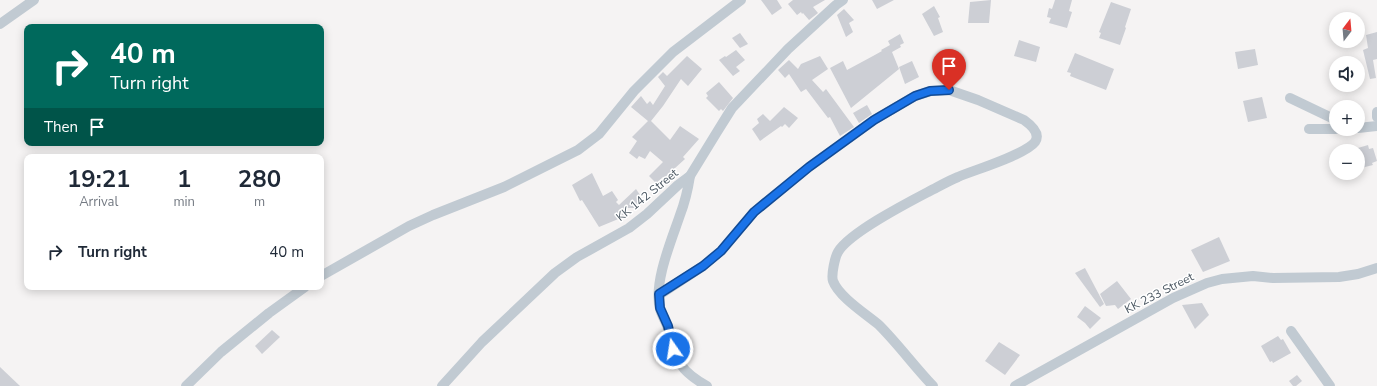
<!DOCTYPE html>
<meta charset="utf-8">
<style>
body{margin:0;font-family:"Nunito Sans",sans-serif;background:#f6f6f7;color:#1f2937;height:100vh;display:flex;flex-direction:column;font-size:15px;white-space:nowrap}
*{box-sizing:border-box;margin:0}
p{font-size:13px;color:#747a83}
.icon{flex:none;width:22px;height:22px;fill:none;stroke:currentColor;stroke-width:2;stroke-linecap:round;stroke-linejoin:round}
.map{position:relative;flex:1;overflow:hidden}
.sheet{position:absolute;left:24px;top:154px;width:300px;height:136px;display:flex;flex-direction:column;background:#fff;border-radius:8px;box-shadow:0 2px 10px #0003}
.sheet>*{flex:none}
.hud{position:absolute;left:24px;top:24px;width:300px;height:122px;border-radius:8px;box-shadow:0 2px 10px #0003;background:#00695c;color:#fff;overflow:hidden}
.needle{width:26px;rotate:16deg}
.buttons{position:absolute;left:1329px;top:12px;display:grid;gap:8px}
.buttons a{display:grid;place-items:center;width:36px;height:36px;border-radius:50%;background:#fff;box-shadow:0 2px 10px #0003;font-size:20px}
.pin{position:absolute;display:grid;place-items:center;width:34px;height:34px;color:#fff;margin:-41px -17px;border-radius:50% 50% 50% 0;rotate:-45deg;box-shadow:0 0 4px #0007}
.pin .icon{rotate:45deg}
.me{position:absolute;width:44px;margin:-22px;rotate:347deg;stroke-linejoin:round;filter:drop-shadow(0 0 3px #0008)}
.turn{display:flex;align-items:center;gap:14px;height:84px;padding:0 20px;font-size:18px}
.turn .icon{width:52px;height:52px;stroke-width:2.5}
.turn b{display:block;font-size:28px;line-height:34px}
.then{display:flex;align-items:center;height:38px;padding:0 20px;background:#0003;gap:8px;font-size:15px}
.eta{display:flex;justify-content:space-evenly;align-items:center;height:68px;text-align:center}
.eta b{font-size:24px;font-weight:700;line-height:28px}
ul{padding:0;list-style:none}
li{display:flex;align-items:center;gap:12px;height:60px;padding:0 20px}
li div{flex:1}
li b{display:block;font-size:15px}
li em{font-style:normal}
.map>svg:first-child{display:block}
</style>
<div class="map">
<svg width="1377" height="386" viewBox="0 0 1377 386">
<rect width="100%" height="100%" fill="#f5f3f3"/>
<g fill="#cdcfd5">
<path d="M761 0H777L782 8 772 15Z"/>
<path d="M793 0H825L813 7 818 13 809 20 803 13 802 14 801 12 797 15 788 4Z"/>
<path d="M872 0H894L877 9Z"/>
<path d="M991 0 989 23H968L970 2Z"/>
<path d="M1055 0H1072L1069 11 1072 12 1067 28 1049 23 1051 18 1047 17 1049 8 1052 9Z"/>
<path d="M1111 2 1131 9 1125 27 1126 28 1120 45 1099 38 1101 33 1099 32Z"/>
<path d="M934 6 940 17 938 18 943 32 934 36 922 14Z"/>
<path d="M844 9 854 20 849 23 853 32 846 37 837 15Z"/>
<path d="M1377 32V59L1373 60 1376 78 1370 79 1363 50 1368 48 1366 35Z"/>
<path d="M740 33 748 44 740 48 732 38Z"/>
<path d="M900 34 904 43 900 45 901 47 892 52 899 69 851 108 830 68 843 61 847 70 873 56 882 51 881 50 890 45 888 41Z"/>
<path d="M1019 40 1040 47 1036 62 1014 56Z"/>
<path d="M1255 49 1258 65 1238 69 1235 52Z"/>
<path d="M736 50 745 60 736 67 740 71 733 76 719 60 725 56 726 57Z"/>
<path d="M1075 53 1114 69 1106 90 1070 76 1071 73 1067 72Z"/>
<path d="M687 56 702 69 688 86 681 79 663 106 651 121 670 140 680 126 699 139 683 157 685 159 664 178 663 177 656 183 649 176 663 162 650 151 645 159 639 156 637 159 629 153 637 141 632 137 648 121 631 107 641 96 647 104 650 101 653 105 665 86 658 77 663 72 667 76Z"/>
<path d="M820 56 828 69 812 80 823 92 826 89 854 127 840 136 830 117 828 118 806 89 801 92 789 74 785 78 778 70 789 60 798 69 801 64Z"/>
<path d="M912 61 919 77 905 84 899 67Z"/>
<path d="M719 82 733 98 723 111 721 109 719 111 706 98 708 96 706 93Z"/>
<path d="M1262 97 1267 118 1248 122 1243 101Z"/>
<path d="M867 105 872 114 859 123 853 113Z"/>
<path d="M784 107 798 118 789 128 785 124 782 127 781 126 760 141 752 129 759 123 757 119 763 114 770 121Z"/>
<path d="M1368 145 1369 149 1373 148 1377 161 1372 163 1373 165 1361 168 1358 160V148Z"/>
<path d="M592 173 603 196 612 191 618 200 616 202 619 205 636 189 644 201 636 208H624L628 215 599 227 582 200 580 201 572 185Z"/>
<path d="M1219 237 1230 261 1203 272 1191 250Z"/>
<path d="M1085 268 1104 304 1100 307 1075 273Z"/>
<path d="M1117 281 1131 299 1118 309 1115 305 1106 306 1100 294Z"/>
<path d="M1202 303 1209 315 1195 329 1182 305Z"/>
<path d="M1085 306 1101 318 1090 329 1085 323 1077 317Z"/>
<path d="M272 330 280 337 262 354 255 346Z"/>
<path d="M1278 336 1281 340 1283 339 1291 353 1273 363 1272 361 1270 362 1261 346Z"/>
<path d="M999 342 1020 355 1005 375 985 361Z"/>
<path d="M0 367 20 386H0Z"/>
<path d="M1297 375 1302 381 1296 386H1293L1289 381Z"/>
</g>
<g fill="none" stroke-linecap="round" stroke-linejoin="round">
<g stroke="#c1cad2" stroke-width="10">
<path d="M0 24 34 0"/>
<path d="M1290 98 1336 120"/>
<path d="M1377 112V117"/>
<path d="M1358 128 1377 126"/>
<path d="M1309 129H1336"/>
<path d="M690 176C688 189 685 202 680 215 672 239 653 283 660 309 662 317 667 323 669 331 676 361 680 371 707 386"/>
<path d="M321 276 409 226 433 215 504 187 578 150 599 134 634 91 673 52 741 0"/>
<path d="M659 295 703 266 721 251 754 212 809 167 874 120 915 96 931 91 949 90 978 100 1024 120C1031 125 1041 133 1035 142 1025 155 974 170 958 177 948 181 938 187 928 192 907 203 849 233 838 252 835 257 831 275 833 281 839 297 866 314 879 325 898 344 914 366 933 386"/>
<path d="M1291 331 1330 386"/>
<path d="M186 386 221 352 269 313 305 287"/>
<path d="M442 386 482 342 555 273 577 257 629 228 647 214 678 185 690 176 717 132 732 108 788 49 836 5 843 0"/>
<path d="M1015 386 1173 298 1207 283 1222 279 1253 276 1273 278 1339 277 1358 274 1377 268"/>
</g>
</g>
<g fill="none" stroke-linecap="round" stroke-linejoin="round">
<g stroke="#114b97" stroke-width="10">
<path id="route" d="M673 349 668 326 660 308 659 294 703 266 721 251 754 212 809 167 874 120 915 96 930 91 949 90"/>
</g>
<use href="#route" stroke="#1a73e8" stroke-width="7"/>
</g>
<g text-anchor="middle" stroke-width="3" stroke-linejoin="round" paint-order="stroke">
<g font-size="12" fill="#4a5661" stroke="#fff">
<text transform="translate(647 195) rotate(-39)" y="4">KK 142 Street</text>
<text transform="translate(1159 293) rotate(-27)" y="4">KK 233 Street</text>
</g>
</g>
</svg>
<div class="buttons">
<a><svg class="needle" viewBox="-14 -14 28 28"><path d="M0-13l5 13h-10z" fill="#e53935"/><path d="M0 13l5-13h-10z" fill="#747a83"/></svg></a>
<a><svg class="icon" aria-label="sound" viewBox="0 0 24 24"><path d="M4 9h4l5-4v14l-5-4H4zM17 9q2 3 0 6"/></svg></a>
<a>+</a>
<a>−</a>
</div>
<div class="pin" style="left:949px;top:90px;background:#d93025"><svg class="icon" aria-label="arrive" viewBox="0 0 24 24"><path d="M6 21V4h12l-3 4 3 4H6"/></svg></div>
<svg class="me" style="left:673px;top:349px" viewBox="-20 -20 40 40"><circle r="17" fill="#1a73e8" stroke="#fff" stroke-width="3"/><path d="M0-11L8 9 0 5-8 9z" fill="#fff"/></svg>
<div class="hud">
<div class="turn"><svg class="icon" aria-label="right" viewBox="0 0 24 24"><path d="M7 20v-9h11M14 6l5 5-5 5"/></svg><div><b>40 m</b>Turn right</div></div>
<div class="then">Then<svg class="icon" aria-label="arrive" viewBox="0 0 24 24"><path d="M6 21V4h12l-3 4 3 4H6"/></svg></div>
</div>
<section class="sheet">
<div class="eta">
<div><b>19:21</b><p>Arrival</p></div>
<div><b>1</b><p>min</p></div>
<div><b>280</b><p>m</p></div>
</div>
<ul>
<li><svg class="icon" aria-label="right" viewBox="0 0 24 24"><path d="M7 20v-9h11M14 6l5 5-5 5"/></svg><div><b>Turn right</b></div><em>40 m</em></li>
</ul>
</section>
</div>
